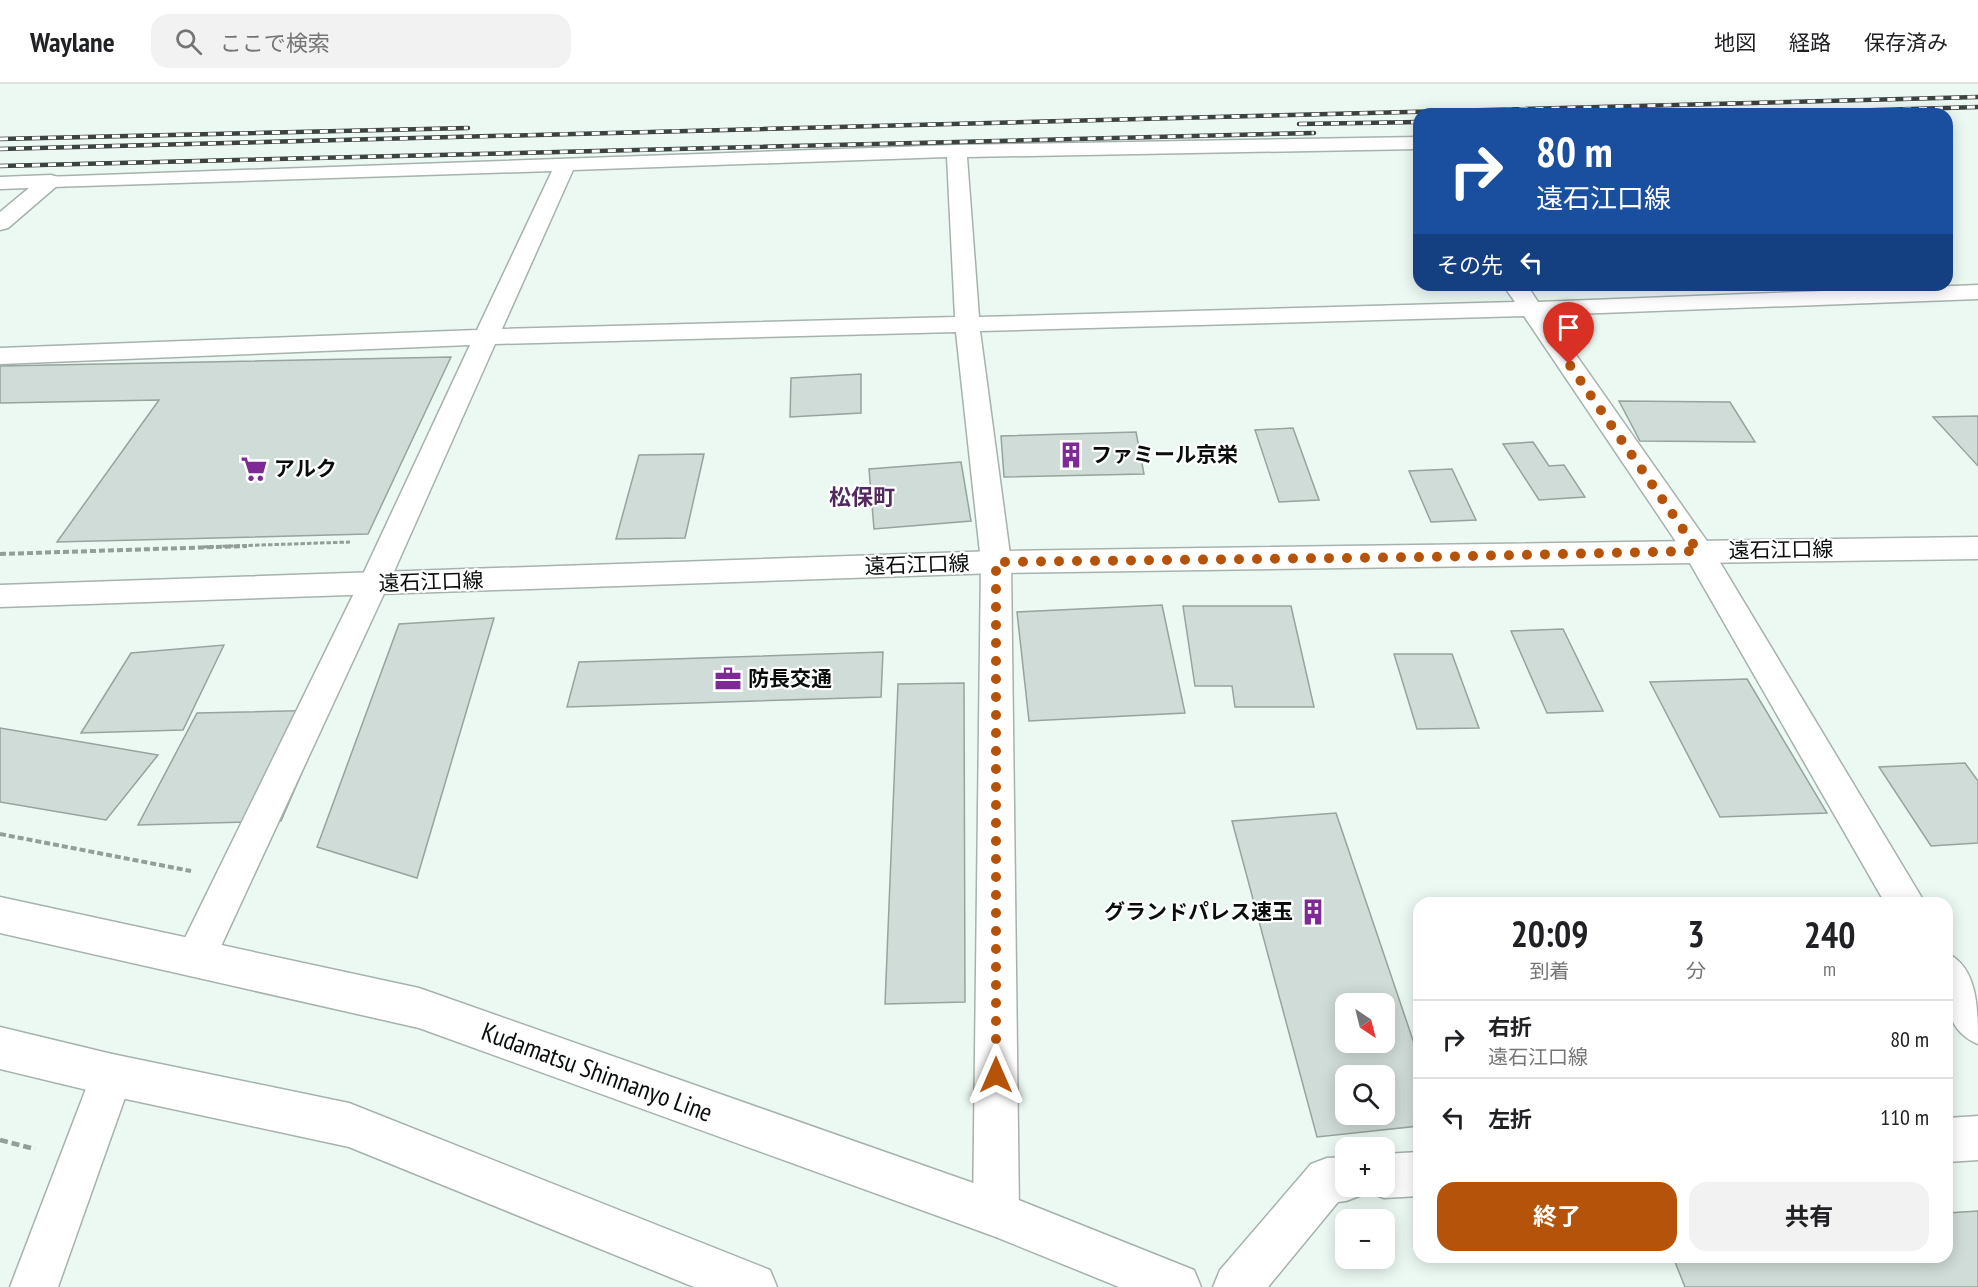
<!DOCTYPE html>
<html lang="ja">
<meta charset="utf-8">
<style>
body{margin:0;font-family:"PT Sans Narrow","Noto Sans JP",sans-serif;background:#f2f2f2;color:#202124;height:100vh;display:flex;flex-direction:column;font-size:22px;white-space:nowrap}
*{box-sizing:border-box;margin:0}
p{font-size:20px;color:#757577}
.icon{flex:none;width:33px;height:33px;fill:none;stroke:currentColor;stroke-width:2;stroke-linecap:round;stroke-linejoin:round}
.map{position:relative;flex:1;overflow:hidden}
.sheet{position:absolute;left:1413px;top:813px;width:540px;height:366px;display:flex;flex-direction:column;background:#fff;border-radius:18px;box-shadow:0 3px 15px #0003}
.sheet>*{flex:none}
.banner{position:absolute;left:1413px;top:24px;width:540px;height:183px;border-radius:18px;box-shadow:0 3px 15px #0003;background:#1a4fa0;color:#fff;overflow:hidden}
.needle{width:39px;rotate:145deg}
.controls{position:absolute;left:1335px;top:909px;display:grid;gap:12px}
.controls a{display:grid;place-items:center;width:60px;height:60px;border-radius:12px;background:#fff;box-shadow:0 3px 15px #0003;font-size:30px}
.pin{position:absolute;display:grid;place-items:center;width:51px;height:51px;color:#fff;margin:-62px -26px;border-radius:50% 50% 50% 0;rotate:-45deg;box-shadow:0 0 6px #0007}
.pin .icon{rotate:45deg}
.me{position:absolute;width:66px;margin:-33px;rotate:0deg;stroke-linejoin:round;filter:drop-shadow(0 0 4px #0008)}
.turn{display:flex;align-items:center;gap:21px;height:126px;padding:0 24px;font-size:27px}
.turn .icon{width:78px;height:78px;stroke-width:2.5}
.turn b{display:block;font-size:42px;line-height:51px}
.then{display:flex;align-items:center;height:57px;padding:0 24px;background:#0003;gap:12px;font-size:22px}
.eta{display:flex;justify-content:space-evenly;align-items:center;height:102px;text-align:center}
.eta b{font-size:36px;font-weight:700;line-height:42px}
.button{display:flex;gap:12px;margin-top:auto;padding:12px 24px}
.button a{flex:1;height:69px;border-radius:18px;background:#b45309;color:#fff;font-size:24px;font-weight:700;line-height:69px;text-align:center}
.button a+a{background:#f2f2f2;color:#202124}
ul{padding:0;list-style:none}
li{display:flex;align-items:center;gap:18px;height:78px;padding:0 24px;border-top:2px solid #e0e0e0}
li div{flex:1}
li b{display:block;font-size:22px}
li em{font-style:normal}
header{display:flex;align-items:center;gap:36px;box-sizing:border-box;height:84px;padding:0 30px;background:#fff;border-bottom:2px solid #e0e0e0}
header strong{font-size:28px}
nav{display:flex;gap:33px;margin-inline-start:auto;font-size:21px}
.search{width:420px;height:54px;background:#f2f2f2;display:flex;align-items:center;gap:15px;box-sizing:border-box;padding:0 21px;border-radius:18px;color:#757577;font-size:22px}
.map>svg:first-child{display:block}
</style>
<header>
<strong>Waylane</strong>
<div class="search"><svg class="icon" aria-label="search" viewBox="0 0 24 24"><circle cx="10" cy="10" r="6"/><path d="M15 15l6 6"/></svg>ここで検索</div>
<nav><a>地図</a><a>経路</a><a>保存済み</a></nav>
</header>
<div class="map">
<svg width="1978" height="1203" viewBox="0 0 1978 1203">
<rect width="100%" height="100%" fill="#ecf9f3"/>
<g fill="#d0dcd7" stroke="#97a39d" stroke-width="1.5" fill-rule="evenodd">
<path d="M451 273 368 450 57 458 159 316 0 319V282Z"/>
<path d="M861 290V329L790 333 791 294Z"/>
<path d="M1619 317 1730 318 1755 358 1640 357Z"/>
<path d="M1978 332V382L1933 333Z"/>
<path d="M1293 344 1319 416 1279 418 1255 346Z"/>
<path d="M1136 348 1144 390 1004 393 1001 352Z"/>
<path d="M1533 358 1549 382 1564 381 1585 413 1539 416 1503 360Z"/>
<path d="M704 370 685 454 616 455 639 371Z"/>
<path d="M961 378 971 437 874 445 869 385Z"/>
<path d="M1452 385 1476 436 1431 438 1409 387Z"/>
<path d="M1162 521 1185 629 1029 637 1017 528Z"/>
<path d="M1183 522H1291L1314 623H1235L1232 602H1195Z"/>
<path d="M494 534 417 794 317 763 399 540Z"/>
<path d="M1563 545 1603 627 1547 629 1511 547Z"/>
<path d="M224 561 183 646 81 649 131 569Z"/>
<path d="M883 568 881 613 567 623 579 578Z"/>
<path d="M1394 570H1452L1479 644 1417 645Z"/>
<path d="M1747 595 1827 729 1720 733 1650 598Z"/>
<path d="M964 599 965 918 885 920 898 600Z"/>
<path d="M329 626 281 737 138 741 197 629Z"/>
<path d="M0 644 158 671 106 736 0 718Z"/>
<path d="M1965 679 1978 697V759L1931 762 1879 683Z"/>
<path d="M1336 729 1419 974V1042L1317 1053 1232 737ZM1346 920H1384V958H1346ZM1346 992H1384V1030H1346Z"/>
<path d="M1978 1127V1203H1685L1673 1173H1947V1129Z"/>
</g>
<g fill="none" stroke-linecap="round" stroke-linejoin="round">
<g stroke="#a6b2ac" stroke-width="3">
<g id="minor">
<path d="M1419 53V65L967 73 979 233 1515 218 1503 201H1527L1538 218 1978 201V215L1548 231 1709 460 1925 819H1885L1687 474 1524 232 980 247 1011 478 1019 1130 1012 1146 996 1153 980 1146 973 1130 981 478 956 248 495 260 388 501 210 886 196 892 182 886 176 873 182 860 358 501 470 261 0 280V264L477 246 552 87 51 103 44 101 41 97 44 93 957 61ZM947 73 955 233 502 245 573 86Z"/>
<path d="M1947 869C1978 884 1978 925 1978 960 1939 944 1947 904 1947 869Z"/>
<path d="M112 970 127 976 133 991 58 1203H10L97 976Z"/>
<path d="M1978 1032V1076L1947 1078V1034Z"/>
<path d="M1419 1068V1112L1384 1114 1368 1108 1366 1102H1384V1070Z"/>
<path d="M1346 1073V1102H1365L1362 1111 1346 1117 1338 1118 1268 1203H1213L1220 1186 1311 1080 1327 1074Z"/>
</g>
</g>
<g stroke="#a6b2ac" stroke-width="3">
<g id="tertiary">
<path d="M51 91 58 93 61 97 58 101 8 144 0 146V128L29 104 0 105V93Z"/>
<path d="M1978 453V475L996 489 0 523V501L996 467Z"/>
</g>
</g>
<g stroke="#a6b2ac" stroke-width="3">
<g id="secondary">
<path d="M0 813 419 904 996 1107 1194 1186 1201 1203H1119L996 1153 419 944 0 849Z"/>
<path d="M0 943 112 970 349 1019 770 1186 777 1203H694L349 1063 112 1012 0 985Z"/>
</g>
</g>
<path stroke="#939d99" stroke-width="3" stroke-dasharray="4.5 2" stroke-linecap="butt" d="M203 463 350 458"/>
<g stroke="#939d99" stroke-width="4" stroke-dasharray="6 3" stroke-linecap="butt">
<path d="M0 470 247 462"/>
<path d="M0 750 191 787"/>
</g>
<path stroke="#939d99" stroke-width="4.5" stroke-dasharray="8 4" stroke-linecap="butt" d="M0 1056 35 1065"/>
<use href="#minor" fill="#fff" fill-rule="evenodd"/>
<use href="#tertiary" fill="#fff" fill-rule="evenodd"/>
<use href="#secondary" fill="#fff" fill-rule="evenodd"/>
<g stroke="#3c423f" stroke-width="4.5">
<g id="rail">
<path d="M1743 30 1978 23"/>
<path d="M1299 40 1419 38"/>
<path d="M0 55 468 44"/>
<path d="M0 65 1978 13"/>
<path d="M0 82 1314 49"/>
</g>
</g>
<use href="#rail" stroke="#fff" stroke-width="3" stroke-dasharray="8" stroke-linecap="butt"/>
</g>
<g fill="none" stroke-linecap="round" stroke-linejoin="round">
<path stroke="#b45309" stroke-width="10" stroke-dasharray="0 18" d="M996 991V478L1427 473 1698 467 1569 280"/>
</g>
<defs>
<g id="building-bare" transform="scale(2.07)"><path d="M-4-6H4V6H1V3H-1V6H-4ZM-2.5-4.3h1.7v1.8h-1.7ZM.8-4.3h1.7v1.8H.8ZM-2.5-1h1.7V.8h-1.7ZM.8-1h1.7V.8H.8Z" fill="#7f2997" stroke="#fff" stroke-width="2.5" paint-order="stroke"/></g>
<g id="supermarket-bare" transform="scale(2.07)"><path d="M-6-5.5h2.5l.6 2H6L4.5 2H-2.5L-4.4-4H-6ZM-1.5 3.2a1.3 1.3 0 1 0 .1 0ZM3 3.2a1.3 1.3 0 1 0 .1 0Z" fill="#7f2997" stroke="#fff" stroke-width="2.5" paint-order="stroke"/></g>
<g id="office-bare" transform="scale(2.07)"><path d="M-6-3h4V-5.5h4V-3h4V5H-6ZM-1-4.5V-3h2v-1.5ZM-6 0V1H6V0Z" fill="#7f2997" stroke="#fff" stroke-width="2.5" paint-order="stroke"/></g>
</defs>
<g fill-rule="evenodd">
<use href="#building-bare" x="1071" y="371"/>
<use href="#supermarket-bare" x="254" y="385"/>
<use href="#office-bare" x="728" y="595"/>
<use href="#building-bare" x="1313" y="828"/>
</g>
<g text-anchor="middle" stroke-width="4.5" stroke-linejoin="round" paint-order="stroke">
<g font-size="21" font-weight="bold" fill="#090d0b" stroke="#fff" text-anchor="start">
<text x="1091" y="378">ファミール京栄</text>
<text x="274" y="392">アルク</text>
<text x="748" y="602">防長交通</text>
<text x="1293" y="835" text-anchor="end">グランドパレス速玉</text>
</g>
<g font-size="21" fill="#090d0b" stroke="#fff">
<text transform="translate(1781 466) rotate(-1)" y="7">遠石江口線</text>
<text transform="translate(917 481) rotate(-2)" y="7">遠石江口線</text>
<text transform="translate(431 498) rotate(-2)" y="7">遠石江口線</text>
</g>
<g font-size="22" font-weight="bold" fill="#51295e" stroke="#fff">
<text x="862" y="421">松保町</text>
</g>
<g font-size="26" fill="#090d0b" stroke="#fff">
<text transform="translate(597 988) rotate(20)" y="9">Kudamatsu Shinnanyo Line</text>
</g>
</g>
</svg>
<div class="controls">
<a><svg class="needle" viewBox="-14 -14 28 28"><path d="M0-13l5 13h-10z" fill="#e53935"/><path d="M0 13l5-13h-10z" fill="#757577"/></svg></a>
<a><svg class="icon" aria-label="search" viewBox="0 0 24 24"><circle cx="10" cy="10" r="6"/><path d="M15 15l6 6"/></svg></a>
<a>+</a>
<a>−</a>
</div>
<div class="pin" style="left:1569px;top:280px;background:#d93025"><svg class="icon" aria-label="arrive" viewBox="0 0 24 24"><path d="M6 21V4h12l-3 4 3 4H6"/></svg></div>
<svg class="me" style="left:996px;top:991px" viewBox="-20 -20 40 40"><path d="M0-17L14 15 0 8-14 15z" fill="#b45309" stroke="#fff" stroke-width="4"/></svg>
<div class="banner">
<div class="turn"><svg class="icon" aria-label="right" viewBox="0 0 24 24"><path d="M7 20v-9h11M14 6l5 5-5 5"/></svg><div><b>80 m</b>遠石江口線</div></div>
<div class="then">その先<svg class="icon" aria-label="left" viewBox="0 0 24 24"><path d="M17 20v-9H6M10 6l-5 5 5 5"/></svg></div>
</div>
<section class="sheet">
<div class="eta">
<div><b>20:09</b><p>到着</p></div>
<div><b>3</b><p>分</p></div>
<div><b>240</b><p>m</p></div>
</div>
<ul>
<li><svg class="icon" aria-label="right" viewBox="0 0 24 24"><path d="M7 20v-9h11M14 6l5 5-5 5"/></svg><div><b>右折</b><p>遠石江口線</p></div><em>80 m</em></li>
<li><svg class="icon" aria-label="left" viewBox="0 0 24 24"><path d="M17 20v-9H6M10 6l-5 5 5 5"/></svg><div><b>左折</b></div><em>110 m</em></li>
</ul>
<div class="button"><a>終了</a><a>共有</a></div>
</section>
</div>
